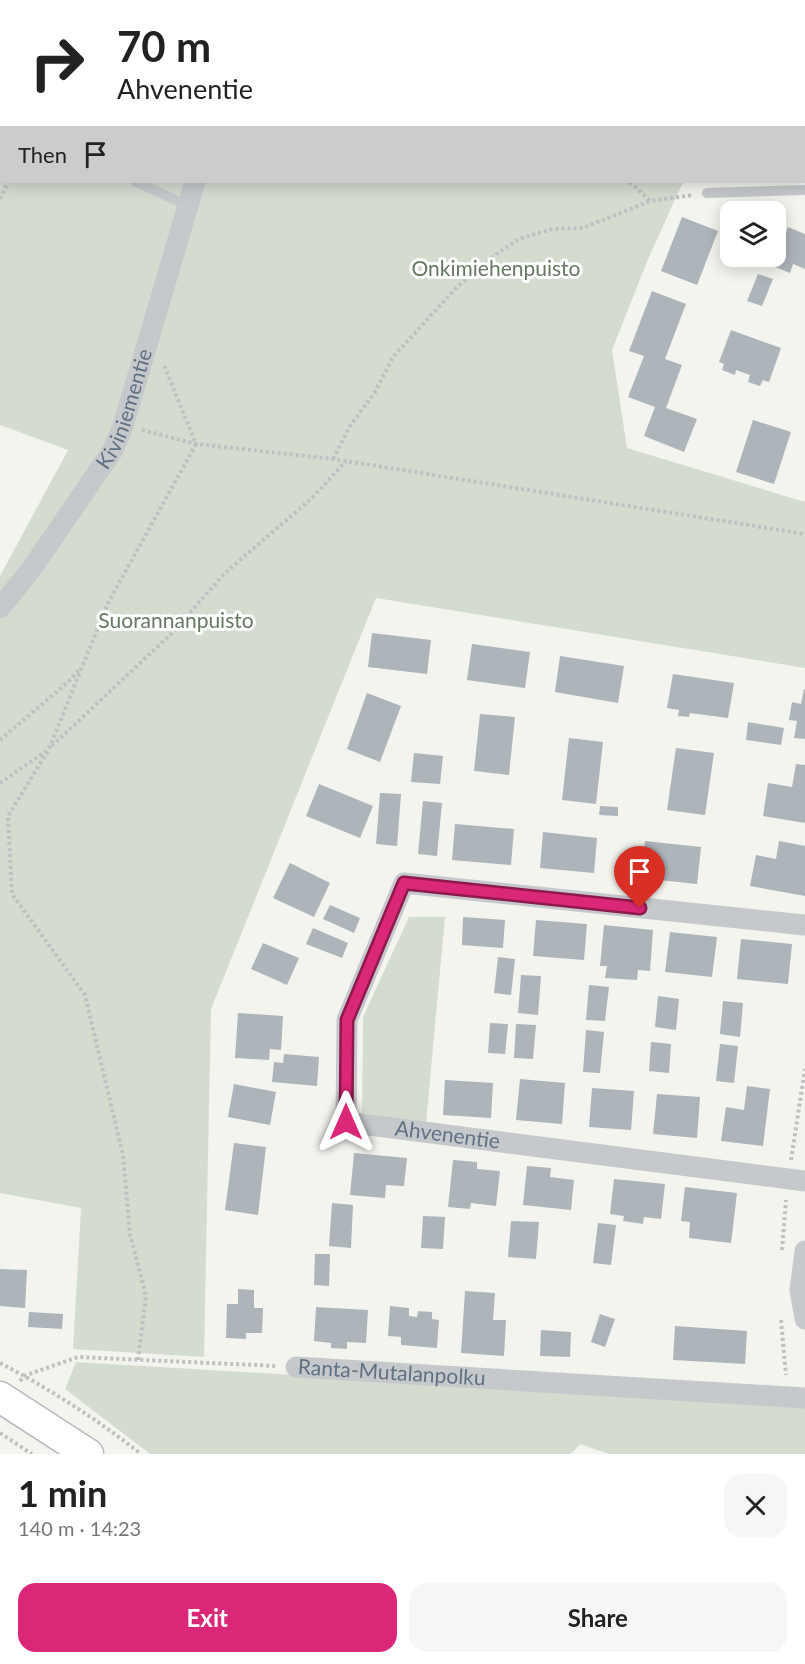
<!DOCTYPE html>
<meta charset="utf-8">
<style>
body{margin:0;font-family:Lato,sans-serif;background:#f6f6f6;color:#222;height:100vh;display:flex;flex-direction:column;font-size:22px;white-space:nowrap}
*{box-sizing:border-box;margin:0}
p{font-size:20px;color:#767676}
.icon{flex:none;width:33px;height:33px;fill:none;stroke:currentColor;stroke-width:2;stroke-linecap:round;stroke-linejoin:round}
.map{position:relative;height:1454px;overflow:hidden}
.sheet{display:flex;flex-direction:column;background:#fff;flex:1}
.sheet>*{flex:none}
.hud{position:absolute;left:0px;top:0px;width:806px;height:183px;box-shadow:0 3px 15px #0003;background:#fff;color:#222;overflow:hidden}
.fabs{position:absolute;left:720px;top:201px;display:grid;gap:12px}
.fabs a{display:grid;place-items:center;width:66px;height:66px;border-radius:12px;background:#fff;box-shadow:0 3px 15px #0003;font-size:30px}
.pin{position:absolute;display:grid;place-items:center;width:51px;height:51px;color:#fff;margin:-62px -26px;border-radius:50% 50% 50% 0;rotate:-45deg;box-shadow:0 0 6px #0007}
.pin .icon{rotate:45deg}
.me{position:absolute;width:66px;margin:-33px;rotate:0deg;stroke-linejoin:round;filter:drop-shadow(0 0 4px #0008)}
.turn{display:flex;align-items:center;gap:21px;height:126px;padding:0 18px;font-size:27px}
.turn .icon{width:78px;height:78px;stroke-width:2.5}
.turn b{display:block;font-size:42px;line-height:51px}
.then{display:flex;align-items:center;height:57px;padding:0 18px;background:#0003;gap:12px;font-size:22px}
.round{display:grid;place-items:center;flex:none;width:63px;height:63px;border-radius:18px;background:#f6f6f6}
.head{display:flex;align-items:center;justify-content:space-between;height:102px;padding:0 18px}
h1{font-size:36px;font-weight:700;line-height:45px}
.button{display:flex;gap:12px;margin-top:auto;padding:12px 18px}
.button a{flex:1;height:69px;border-radius:18px;background:#db2777;color:#fff;font-size:24px;font-weight:700;line-height:69px;text-align:center}
.button a+a{background:#f6f6f6;color:#222}
.map>svg:first-child{display:block}
</style>
<div class="map">
<svg width="805" height="1454" viewBox="0 0 805 1454">
<rect width="100%" height="100%" fill="#f4f4ef"/>
<g fill="#d4dcd0">
<path d="M0 0H805L804 72V2H2V182H683L649 257 612 350 627 448 805 502V668L376 598 211 1009 204 1357 73 1349 81 1208 0 1193V576L68 450 0 425Z"/>
<path d="M409 917H445L426 1124 362 1113 363 1017Z"/>
<path d="M76 1362 787 1404 805 1399V1454H609L580 1444 571 1454H150L65 1389Z"/>
</g>
<g fill="none" stroke-linecap="round" stroke-linejoin="round">
<path stroke="#bec9cf" stroke-width="7" d="M348 2 349 0"/>
</g>
<g fill="#adb4ba">
<path d="M682 217 718 231 697 285 661 271Z"/>
<path d="M788 227 805 234V269L793 264 790 273 773 266Z"/>
<path d="M758 274 773 279 762 306 747 301Z"/>
<path d="M652 291 686 304 665 359 682 365 666 408 697 419 684 452 644 436 655 407 628 397 644 356 629 351Z"/>
<path d="M731 330 781 348 769 382 763 380 760 386 748 382 750 375 736 370 735 375 722 370 724 364 719 362Z"/>
<path d="M753 420 791 432 774 484 736 472Z"/>
<path d="M372 633 431 640 427 674 368 667Z"/>
<path d="M472 644 530 652 525 688 467 680Z"/>
<path d="M560 656 624 666 618 703 555 692Z"/>
<path d="M673 674 734 683 728 718 690 713 689 717 678 716 679 710 667 708Z"/>
<path d="M804 689H805V739L794 738 797 721 789 720 792 702 801 704Z"/>
<path d="M367 693 401 706 380 762 347 749Z"/>
<path d="M480 714 515 717 509 775 474 771Z"/>
<path d="M748 722 784 728 781 745 746 740Z"/>
<path d="M569 738 603 742 596 804 562 800Z"/>
<path d="M676 748 714 753 705 815 667 810Z"/>
<path d="M414 753 443 756 440 784 411 782Z"/>
<path d="M796 764 805 765V823L763 816 768 783 792 787Z"/>
<path d="M319 784 373 806 360 838 306 816Z"/>
<path d="M380 793 401 794 397 846 376 844Z"/>
<path d="M423 801 442 803 437 856 418 854Z"/>
<path d="M600 806 618 807V816L599 815Z"/>
<path d="M455 824 514 829 511 865 452 860Z"/>
<path d="M543 832 597 838 594 873 540 868Z"/>
<path d="M645 841 701 847 697 884 641 878Z"/>
<path d="M779 841 805 846V896L750 886 756 855 776 859Z"/>
<path d="M290 863 330 883 314 917 273 898Z"/>
<path d="M330 905 360 918 354 933 323 919Z"/>
<path d="M463 917 505 920 503 948 462 945Z"/>
<path d="M536 920 587 924 584 960 533 956Z"/>
<path d="M604 925 653 930 650 971 638 970 637 980 605 978 607 966H600Z"/>
<path d="M313 928 348 943 342 958 306 944Z"/>
<path d="M670 932 717 937 712 977 665 972Z"/>
<path d="M741 939 792 944 788 984 737 979Z"/>
<path d="M263 943 299 958 287 985 251 969Z"/>
<path d="M498 957 515 959 511 995 494 993Z"/>
<path d="M521 975 541 976 538 1015 518 1013Z"/>
<path d="M589 985 609 987 605 1021 586 1020Z"/>
<path d="M658 996 679 999 676 1030 655 1027Z"/>
<path d="M723 1001 743 1003 740 1037 720 1034Z"/>
<path d="M238 1013 283 1016 281 1050 270 1049 269 1060 235 1058Z"/>
<path d="M490 1023 508 1024 505 1054 488 1053Z"/>
<path d="M516 1024 536 1025 533 1059 514 1058Z"/>
<path d="M586 1030 604 1032 600 1073 583 1072Z"/>
<path d="M651 1042 671 1044 669 1073 649 1071Z"/>
<path d="M720 1044 738 1046 734 1083 716 1081Z"/>
<path d="M284 1054 319 1057 317 1086 272 1082 274 1062 283 1063Z"/>
<path d="M520 1079 565 1083 562 1124 516 1120Z"/>
<path d="M445 1080 493 1083 491 1118 443 1115Z"/>
<path d="M234 1084 276 1092 270 1125 228 1117Z"/>
<path d="M747 1086 770 1089 763 1146 721 1141 726 1107 744 1110Z"/>
<path d="M592 1088 634 1091 631 1130 589 1127Z"/>
<path d="M657 1094 700 1097 697 1138 653 1134Z"/>
<path d="M234 1143 266 1147 258 1215 225 1210Z"/>
<path d="M354 1153 407 1158 404 1186 386 1185 385 1198 350 1195Z"/>
<path d="M453 1160 477 1162V1169L500 1171 496 1206 471 1203 470 1209 448 1207Z"/>
<path d="M527 1166 551 1168 550 1177 574 1180 571 1210 523 1205Z"/>
<path d="M614 1179 665 1184 661 1219 644 1217 643 1224 623 1221 624 1216 610 1214Z"/>
<path d="M685 1187 737 1193 731 1243 689 1238 690 1222 681 1221Z"/>
<path d="M332 1203 353 1205 351 1248 329 1246Z"/>
<path d="M423 1216 445 1217 443 1249 421 1248Z"/>
<path d="M511 1221 539 1222 536 1259 508 1257Z"/>
<path d="M598 1223 616 1225 611 1265 593 1263Z"/>
<path d="M315 1254H330L329 1286 314 1285Z"/>
<path d="M0 1269 27 1270 25 1308 0 1306Z"/>
<path d="M238 1289 254 1290V1308H263L262 1333H246V1339L226 1338 227 1304H238Z"/>
<path d="M465 1291 495 1293 493 1320H506L504 1356 461 1353Z"/>
<path d="M390 1306 409 1308V1316L417 1317 418 1311 432 1312V1319L439 1320 437 1348 401 1345V1337L388 1336Z"/>
<path d="M316 1307 368 1310 366 1343 347 1342V1349L331 1348V1343L314 1341Z"/>
<path d="M29 1312 63 1314 62 1329 28 1327Z"/>
<path d="M600 1314 615 1319 605 1347 591 1342Z"/>
<path d="M675 1326 747 1331 745 1364 673 1360Z"/>
<path d="M541 1330 571 1332 570 1357 540 1356Z"/>
</g>
<g fill="none" stroke-linecap="round" stroke-linejoin="round">
<g stroke="#b5babf" stroke-width="33">
<path id="secondary" d="M0 1397 88 1454"/>
</g>
<g stroke="#bec0c2" stroke-width="4" stroke-dasharray="3 3" stroke-linecap="butt">
<path d="M0 125H2"/>
<path d="M630 182 650 201 693 195"/>
<path d="M0 199 8 182"/>
<path d="M142 430 196 444 333 459 805 534"/>
<path d="M333 459 350 426 375 392 393 357 457 287 499 252 519 239 552 229 583 228 650 201"/>
<path d="M0 740 67 683 80 669"/>
<path d="M52 746 172 633 225 573 312 498 346 461"/>
<path d="M0 783 46 751"/>
<path d="M791 1160 805 1069"/>
<path d="M782 1250 786 1200"/>
<path d="M781 1320 786 1375"/>
<path d="M138 1360 146 1296 130 1234 123 1155 85 995 12 894 8 816 49 749 108 603 196 444 164 365"/>
<path d="M0 1363C50 1389 98 1420 141 1454"/>
<path d="M20 1381 24 1376 78 1357 277 1366"/>
<path d="M0 1433 32 1454"/>
</g>
<g stroke="#c6c9cc" stroke-width="10">
<path d="M81 2 82 0"/>
<path d="M136 182 187 205"/>
<path d="M707 193 805 190"/>
</g>
<g stroke="#c6c9cc" stroke-width="21">
<path d="M260 2V0"/>
<path id="s1" d="M0 608 30 571 113 450 123 426 195 182"/>
<path id="s2" d="M805 925 404 883 347 1020 346 1122 805 1181"/>
<path d="M805 1251 800 1290 805 1319"/>
<path id="s3" d="M296 1367 805 1398"/>
</g>
<use href="#secondary" stroke="#fff" stroke-width="30"/>
</g>
<g fill="none" stroke-linecap="round" stroke-linejoin="round">
<g stroke="#8e194d" stroke-width="15">
<path id="route" d="M346 1122 347 1020 404 883 640 908"/>
</g>
<use href="#route" stroke="#db2777" stroke-width="10"/>
</g>
<g text-anchor="middle" stroke-width="6" stroke-linejoin="round" paint-order="stroke">
<g font-size="21" fill="#637a5f" stroke="#fff">
<text x="496" y="276">Onkimiehenpuisto</text>
<text x="176" y="628">Suorannanpuisto</text>
</g>
<g font-size="21" fill="#607183" stroke="#fff">
<text dy="7" stroke="none"><textPath href="#s1" startOffset="237">Kiviniementie</textPath></text>
<text dy="7" stroke="none"><textPath href="#s2" startOffset="756">Ahvenentie</textPath></text>
<text dy="7" stroke="none"><textPath href="#s3" startOffset="96">Ranta-Mutalanpolku</textPath></text>
</g>
</g>
</svg>
<div class="fabs">
<a><svg class="icon" aria-label="layers" viewBox="0 0 24 24"><path d="M12 4l9 5-9 5-9-5zM3 14l9 5 9-5"/></svg></a>
</div>
<div class="pin" style="left:640px;top:908px;background:#d93025"><svg class="icon" aria-label="arrive" viewBox="0 0 24 24"><path d="M6 21V4h12l-3 4 3 4H6"/></svg></div>
<svg class="me" style="left:346px;top:1122px" viewBox="-20 -20 40 40"><path d="M0-17L14 15 0 8-14 15z" fill="#db2777" stroke="#fff" stroke-width="4"/></svg>
<div class="hud">
<div class="turn"><svg class="icon" aria-label="right" viewBox="0 0 24 24"><path d="M7 20v-9h11M14 6l5 5-5 5"/></svg><div><b>70 m</b>Ahvenentie</div></div>
<div class="then">Then<svg class="icon" aria-label="arrive" viewBox="0 0 24 24"><path d="M6 21V4h12l-3 4 3 4H6"/></svg></div>
</div>
</div>
<section class="sheet">
<div class="head"><div><h1>1 min</h1><p>140 m · 14:23</p></div><a class="round"><svg class="icon" aria-label="close" viewBox="0 0 24 24"><path d="M6 6l12 12M18 6L6 18"/></svg></a></div>
<div class="button"><a>Exit</a><a>Share</a></div>
</section>
